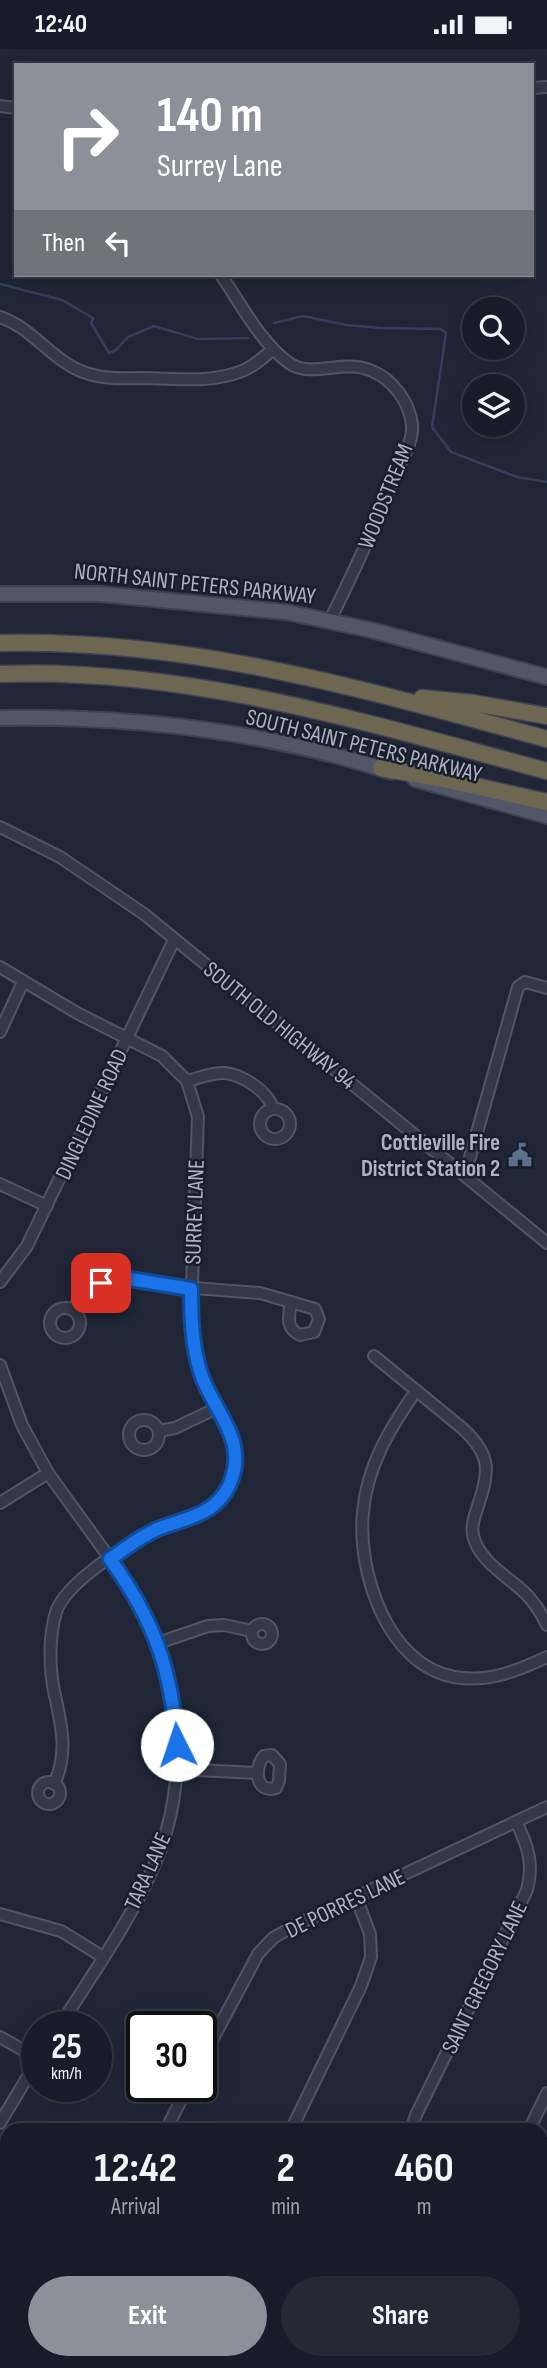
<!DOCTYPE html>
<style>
body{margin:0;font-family:"Sofia Sans Condensed",sans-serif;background:#252934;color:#f1f3f6;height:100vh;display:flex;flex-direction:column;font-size:26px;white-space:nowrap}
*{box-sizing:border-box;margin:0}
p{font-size:23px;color:#9fa1a8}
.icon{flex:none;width:38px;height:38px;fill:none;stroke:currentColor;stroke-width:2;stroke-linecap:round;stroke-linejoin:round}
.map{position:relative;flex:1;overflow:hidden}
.sheet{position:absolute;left:0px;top:2074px;width:548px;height:247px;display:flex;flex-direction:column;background:#181c28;border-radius:21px 21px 0 0;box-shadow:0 4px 18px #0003,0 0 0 2px #363a45}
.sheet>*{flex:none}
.banner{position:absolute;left:14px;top:14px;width:520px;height:214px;border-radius:0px;box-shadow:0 4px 18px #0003,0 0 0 2px #363a45;background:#8c9099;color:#fff;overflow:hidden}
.buttons{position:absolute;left:462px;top:248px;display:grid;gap:14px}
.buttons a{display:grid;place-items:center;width:63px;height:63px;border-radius:50%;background:#181c28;box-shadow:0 4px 18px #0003,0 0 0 2px #363a45;font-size:35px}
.speed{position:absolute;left:21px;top:1962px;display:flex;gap:14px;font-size:35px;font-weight:700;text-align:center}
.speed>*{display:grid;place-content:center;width:91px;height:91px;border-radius:50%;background:#181c28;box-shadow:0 4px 18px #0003,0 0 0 2px #363a45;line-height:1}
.speed small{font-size:18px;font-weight:400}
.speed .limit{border:4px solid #111;border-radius:10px;background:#fff;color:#111}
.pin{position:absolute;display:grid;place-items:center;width:60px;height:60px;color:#fff;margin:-30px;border-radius:14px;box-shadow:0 4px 10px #0006}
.me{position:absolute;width:77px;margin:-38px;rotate:356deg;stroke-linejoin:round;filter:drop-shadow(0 0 5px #0008)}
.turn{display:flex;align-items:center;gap:24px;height:147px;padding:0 28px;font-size:32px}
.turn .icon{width:91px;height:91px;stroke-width:2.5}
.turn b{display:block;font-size:49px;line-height:60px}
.then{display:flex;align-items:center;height:66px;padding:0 28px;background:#0003;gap:14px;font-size:26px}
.eta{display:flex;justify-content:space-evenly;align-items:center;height:119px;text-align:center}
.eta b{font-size:42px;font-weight:700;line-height:49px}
.button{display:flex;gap:14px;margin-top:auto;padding:14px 28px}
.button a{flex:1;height:80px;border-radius:42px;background:#8c9099;color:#fff;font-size:28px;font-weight:700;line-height:80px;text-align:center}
.button a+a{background:#252934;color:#f1f3f6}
.status{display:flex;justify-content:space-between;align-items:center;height:49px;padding:0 35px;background:#181c28;direction:ltr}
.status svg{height:19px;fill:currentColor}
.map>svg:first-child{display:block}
</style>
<div class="status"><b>12:40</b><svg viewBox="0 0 49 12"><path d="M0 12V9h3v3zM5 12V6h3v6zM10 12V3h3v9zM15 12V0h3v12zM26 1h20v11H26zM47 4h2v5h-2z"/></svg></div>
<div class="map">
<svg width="547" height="2319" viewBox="0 0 547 2319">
<rect width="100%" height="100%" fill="#202636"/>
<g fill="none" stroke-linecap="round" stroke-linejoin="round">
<g stroke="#343e5d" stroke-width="2.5">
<path d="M0 235 62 251 93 269 91 274 109 304 116 301 128 288 154 277 198 290 248 289"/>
<path d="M274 274 303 267 346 276 380 279 441 280 446 284 432 378 451 403 517 428 547 433"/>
<path d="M0 2296 7 2297"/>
<path d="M38 2314 40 2319"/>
<path d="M81 2319 103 2314"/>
</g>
<g stroke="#515565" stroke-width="14">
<g id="minor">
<path d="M532 39 547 38"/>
<path d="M0 57 16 59"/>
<path d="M221 226C241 255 260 293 289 314 312 330 344 309 372 322 392 330 409 352 412 375 414 391 402 410 396 425 376 474 354 523 330 571"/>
<path d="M0 268C30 278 46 304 74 319 95 330 119 330 142 329 176 329 209 335 242 322 254 317 263 309 272 301"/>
<path d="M0 778 60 808 144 865 547 1194"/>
<path d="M0 918 77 964 162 1007 187 1032C199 1029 213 1023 225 1024 243 1026 269 1043 273 1060"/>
<path d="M0 983 23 933"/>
<circle cx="275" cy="1075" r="15"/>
<path d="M465 1126 518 938 525 933 547 939"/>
<path d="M0 1135 47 1157"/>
<path d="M0 1233 27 1197 174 891"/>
<path d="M291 1253 315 1260 319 1270 314 1283 300 1286C285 1279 289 1267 291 1253Z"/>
<circle cx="65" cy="1274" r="15"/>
<path d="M73 1260 79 1250 92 1238 110 1232 130 1230 168 1237 260 1244 291 1253"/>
<path d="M374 1307 462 1379C493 1407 489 1423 477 1460 474 1468 471 1477 473 1486 478 1512 509 1528 526 1545 535 1554 541 1564 547 1576"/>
<path d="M0 1316 22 1376 48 1424 132 1540C141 1557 150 1575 157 1593 183 1657 184 1737 160 1802 136 1865 95 1921 59 1978"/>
<path d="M416 1342C390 1379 367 1417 363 1463 357 1522 387 1616 454 1628 488 1634 517 1622 547 1608"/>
<circle cx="144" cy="1386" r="15"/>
<path d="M159 1382 175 1379 217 1359"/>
<path d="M0 1454 48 1424"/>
<circle cx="262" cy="1585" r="10"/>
<path d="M158 1594 208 1577 224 1576 252 1582"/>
<path d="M272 1706 280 1715 279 1732 276 1739C255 1745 254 1718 264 1707Z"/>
<path d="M177 1720 258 1724"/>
<circle cx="49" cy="1744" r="11"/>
<path d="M54 1735C69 1704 61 1674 54 1642 49 1617 49 1587 56 1563 66 1533 129 1494 157 1480 178 1471 203 1469 219 1451 260 1405 217 1370 201 1326 194 1306 193 1284 191 1263L198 1068 187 1032"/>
<path d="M0 1865 61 1882 103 1908"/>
<path d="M0 1988 37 2009"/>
<path d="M201 2012 258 1905 273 1889 294 1877 547 1758"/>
<path d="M0 2074 37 2012"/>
<path d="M166 2081 188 2037"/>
<path d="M291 2081 361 1937 371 1908 370 1885 356 1848"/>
<path d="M411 2081 416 2066 527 1841C534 1816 528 1796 516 1773"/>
<path d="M529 2081 547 2044"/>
<path d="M0 2213 7 2217"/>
<path d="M400 2319 402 2314"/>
</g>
</g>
<g stroke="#3d4150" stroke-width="18">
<g id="major">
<path d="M0 545H100L286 563 371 581 547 628"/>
<path d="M0 669C132 667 266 682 392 723"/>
<path d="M415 730 547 767"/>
</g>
</g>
<g stroke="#3e4251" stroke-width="19">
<g id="highway">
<path d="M0 594C193 590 363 640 547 690"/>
<path d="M0 625C188 618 367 674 547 722"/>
<path d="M422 649 473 654 547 667"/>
<path d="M381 719 439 729 547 753"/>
</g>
</g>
<use href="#minor" stroke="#343847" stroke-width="10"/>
<use href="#major" stroke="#525767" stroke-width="14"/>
<use href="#highway" stroke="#6d6751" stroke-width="16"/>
</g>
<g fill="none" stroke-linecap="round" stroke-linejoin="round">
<g stroke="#114b97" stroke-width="18">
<path id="route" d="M101 1234 130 1230 191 1240C191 1268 192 1298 201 1325 213 1361 246 1389 232 1429 229 1439 222 1449 214 1456 199 1468 179 1472 160 1479 142 1486 126 1499 110 1510 154 1571 172 1621 177 1696"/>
</g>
<use href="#route" stroke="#1a73e8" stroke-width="12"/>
</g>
<defs>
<g id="civic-bare" transform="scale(1.89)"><path d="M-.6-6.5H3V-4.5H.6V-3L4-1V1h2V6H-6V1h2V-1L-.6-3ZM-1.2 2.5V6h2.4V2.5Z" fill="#5c6f8a" stroke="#191e2b" stroke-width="2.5" paint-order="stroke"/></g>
</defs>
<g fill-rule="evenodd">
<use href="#civic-bare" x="520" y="1106"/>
</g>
<g text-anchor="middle" stroke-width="5" stroke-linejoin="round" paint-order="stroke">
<g font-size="23" fill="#aeb2c4" stroke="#191e2b">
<text transform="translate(385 447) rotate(-68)" y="8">WOODSTREAM</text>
<text transform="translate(195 534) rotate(6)" y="8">NORTH SAINT PETERS PARKWAY</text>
<text transform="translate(364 696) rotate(14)" y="8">SOUTH SAINT PETERS PARKWAY</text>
<text transform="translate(280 976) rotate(39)" y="8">SOUTH OLD HIGHWAY 94</text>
<text transform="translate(91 1065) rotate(-65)" y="8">DINGLEDINE ROAD</text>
<text transform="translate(194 1163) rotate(-88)" y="8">SURREY LANE</text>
<text transform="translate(147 1822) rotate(-66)" y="8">TARA LANE</text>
<text transform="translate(345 1854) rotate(-26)" y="8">DE PORRES LANE</text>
<text transform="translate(484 1928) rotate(-64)" y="8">SAINT GREGORY LANE</text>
</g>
<g font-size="23" font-weight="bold" fill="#aeb2c4" stroke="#191e2b" text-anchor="end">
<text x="500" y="1101">Cottleville Fire<tspan x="500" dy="26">District Station 2</tspan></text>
</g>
</g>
</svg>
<div class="buttons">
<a><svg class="icon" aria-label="search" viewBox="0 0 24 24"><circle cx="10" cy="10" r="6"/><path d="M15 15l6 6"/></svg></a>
<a><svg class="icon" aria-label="layers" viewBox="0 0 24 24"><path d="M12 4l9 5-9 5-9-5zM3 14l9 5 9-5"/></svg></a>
</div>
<div class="speed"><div>25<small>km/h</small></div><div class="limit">30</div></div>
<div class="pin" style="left:101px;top:1234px;background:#d93025"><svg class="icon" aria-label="arrive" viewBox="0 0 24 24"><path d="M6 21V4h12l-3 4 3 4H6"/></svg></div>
<svg class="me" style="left:177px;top:1696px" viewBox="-20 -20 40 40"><circle r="19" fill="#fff"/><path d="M0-13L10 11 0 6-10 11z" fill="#1a73e8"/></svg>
<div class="banner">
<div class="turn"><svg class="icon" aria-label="right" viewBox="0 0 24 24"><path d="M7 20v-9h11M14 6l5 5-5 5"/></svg><div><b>140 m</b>Surrey Lane</div></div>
<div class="then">Then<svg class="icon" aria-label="left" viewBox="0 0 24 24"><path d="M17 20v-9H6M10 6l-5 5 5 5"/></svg></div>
</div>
<section class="sheet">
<div class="eta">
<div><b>12:42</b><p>Arrival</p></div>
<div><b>2</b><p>min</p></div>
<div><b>460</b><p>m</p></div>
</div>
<div class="button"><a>Exit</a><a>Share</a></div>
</section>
</div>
